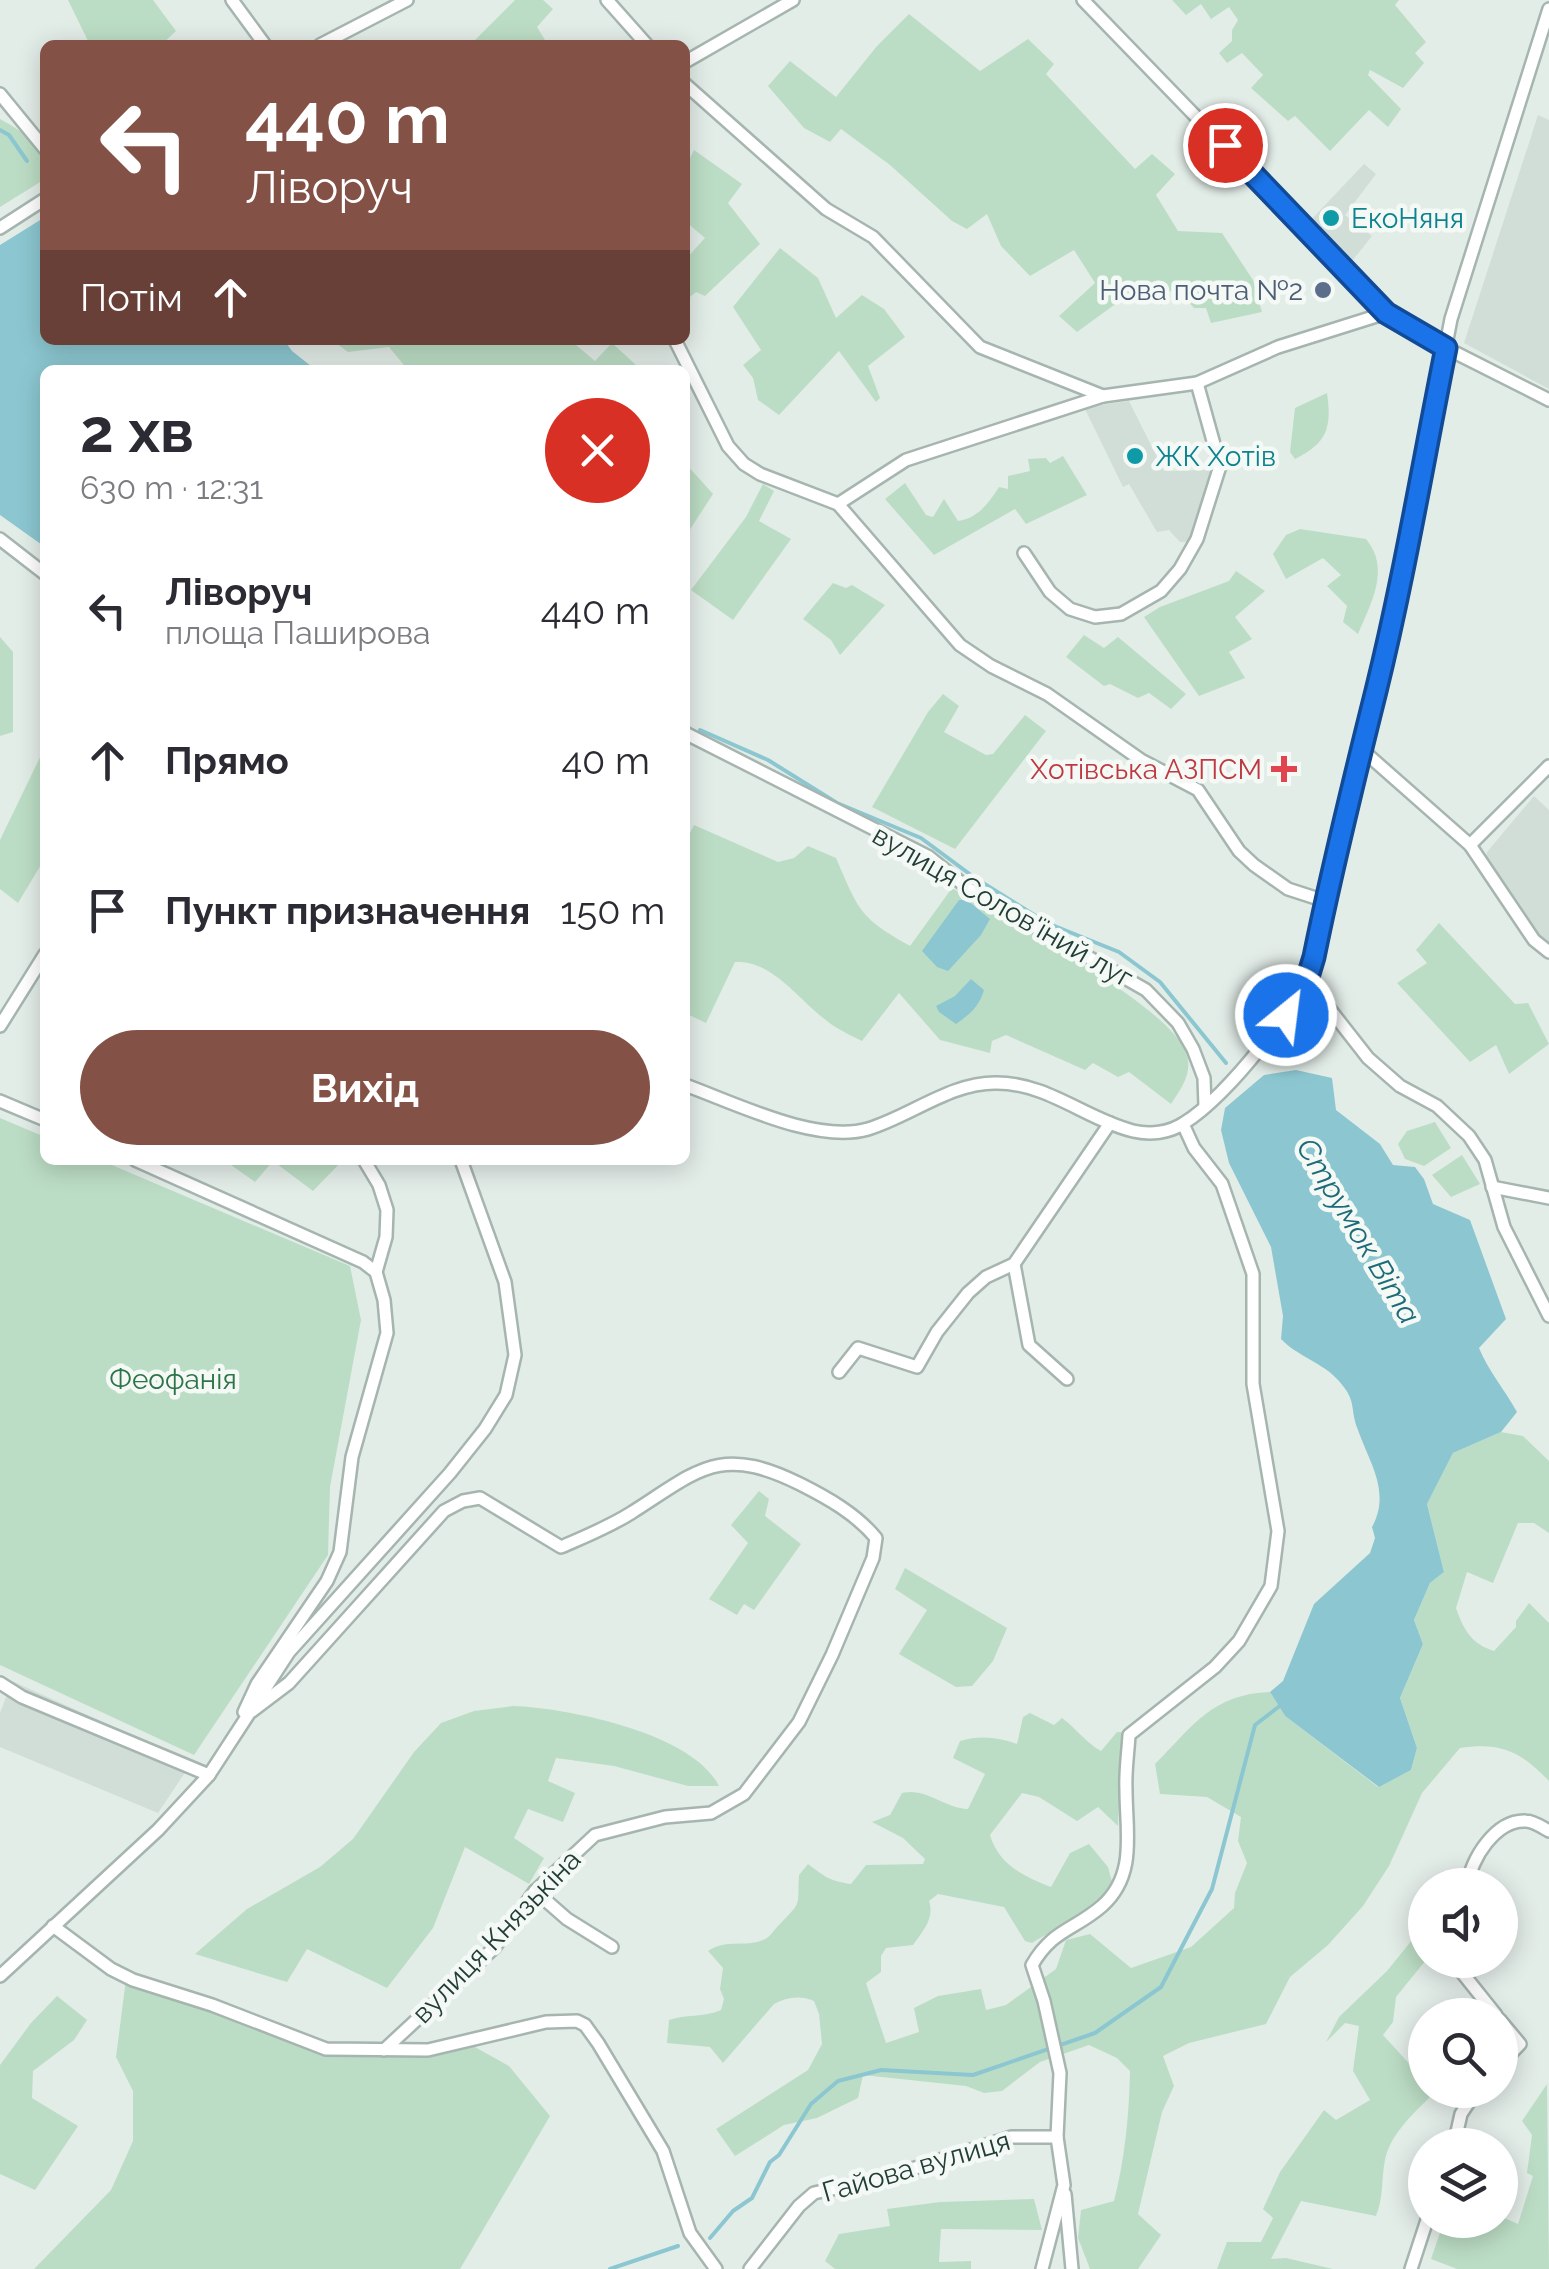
<!DOCTYPE html>
<html lang="uk">
<meta charset="utf-8">
<style>
body{margin:0;font-family:Raleway,sans-serif;background:#f7f7f7;color:#2b2b33;height:100vh;display:flex;flex-direction:column;font-size:38px;white-space:nowrap}
*{box-sizing:border-box;margin:0}
p{font-size:32px;color:#7c7c81}
.icon{flex:none;width:55px;height:55px;fill:none;stroke:currentColor;stroke-width:2;stroke-linecap:round;stroke-linejoin:round}
.map{position:relative;flex:1;overflow:hidden}
.details{position:absolute;left:40px;top:365px;width:650px;height:800px;display:flex;flex-direction:column;background:#fff;border-radius:15px;box-shadow:0 5px 25px #0003}
.details>*{flex:none}
.guide{position:absolute;left:40px;top:40px;width:650px;height:305px;border-radius:15px;box-shadow:0 5px 25px #0003;background:#845146;color:#fff;overflow:hidden}
.fabs{position:absolute;left:1408px;top:1868px;display:grid;gap:20px}
.fabs a{display:grid;place-items:center;width:110px;height:110px;border-radius:50%;background:#fff;box-shadow:0 5px 25px #0003;font-size:50px}
.pin{position:absolute;display:grid;place-items:center;width:85px;height:85px;color:#fff;margin:-42px;border:5px solid #fff;border-radius:50%;box-shadow:0 2px 10px #0007}
.me{position:absolute;width:110px;margin:-55px;rotate:29deg;stroke-linejoin:round;filter:drop-shadow(0 0 8px #0008)}
.turn{display:flex;align-items:center;gap:35px;height:210px;padding:0 40px;font-size:45px}
.turn .icon{width:130px;height:130px;stroke-width:2.5}
.turn b{display:block;font-size:70px;line-height:85px}
.then{display:flex;align-items:center;height:95px;padding:0 40px;background:#0003;gap:20px;font-size:38px}
.round{display:grid;place-items:center;flex:none;width:105px;height:105px;border-radius:52px;background:#f7f7f7}
.overview{display:flex;align-items:center;justify-content:space-between;height:170px;padding:0 40px}
h1{font-size:60px;font-weight:700;line-height:75px}
.primary-button{display:flex;gap:20px;margin-top:auto;padding:20px 40px}
.primary-button a{flex:1;height:115px;border-radius:60px;background:#845146;color:#fff;font-size:40px;font-weight:700;line-height:115px;text-align:center}
ul{padding:0;list-style:none}
li{display:flex;align-items:center;gap:30px;height:150px;padding:0 40px}
li div{flex:1}
li b{display:block;font-size:38px}
li em{font-style:normal}
.map>svg:first-child{display:block}
</style>
<div class="map">
<svg width="1549" height="2269" viewBox="0 0 1549 2269">
<rect width="100%" height="100%" fill="#e3ede8"/>
<g fill="#d1ddd7">
<path d="M1538 115 1549 120V389L1464 343Z"/>
<path d="M1364 164 1376 174 1345 215 1372 236 1352 261 1310 221Z"/>
<path d="M1129 401 1164 471 1217 470 1192 542H1180L1169 530 1157 532 1129 484 1123 487 1084 407Z"/>
<path d="M1534 796 1549 810V944L1539 939 1485 862 1487 852Z"/>
<path d="M12 1681 192 1762 158 1813 0 1747V1713Z"/>
</g>
<g fill="#bcddc5">
<path d="M68 0H153L176 31 161 45H90Z"/>
<path d="M515 0H543L553 9 537 27 548 45H470Z"/>
<path d="M1172 0H1399L1395 5 1426 42 1415 53 1424 63 1403 88 1370 70 1368 75 1401 109 1388 127 1369 110 1330 151 1295 116 1288 121 1251 88 1263 75 1242 53 1227 63 1219 53 1232 41V30L1238 20 1229 7 1211 19 1201 4 1186 15Z"/>
<path d="M909 14 980 71 1028 39 1054 64 1046 74 1135 169 1152 154 1175 174 1156 195 1178 231 1222 233 1253 280 1262 312 1211 323 1206 308H1194L1177 289 1139 302 1121 300 1077 332 1059 316 1095 283 1074 250 1030 276 1001 246 987 214 967 229 952 221 890 165 841 129 830 142 804 128 768 86 790 61 836 97 877 46Z"/>
<path d="M0 119C26 133 45 147 45 179L0 207Z"/>
<path d="M694 150 742 184 728 203 760 244 705 296 696 292 685 301V260L705 238 685 221V168Z"/>
<path d="M780 248 818 278 836 318 862 295 884 309 905 337 868 366 880 398 876 402 839 351 779 415 758 400 753 378 743 365 761 350 733 307Z"/>
<path d="M332 340H570L595 361 612 343 636 365 633 370H408L389 347 348 352Z"/>
<path d="M1327 393C1332 428 1327 443 1295 459L1290 452 1295 408Z"/>
<path d="M1063 456 1087 495 1026 524 1015 509 934 555 885 499 905 483 926 515 933 517 944 499 958 521C978 518 988 504 999 487L1008 489V476L1030 471 1028 459 1046 458 1050 463Z"/>
<path d="M685 463 713 494 685 537Z"/>
<path d="M763 484 774 491 759 521 791 539 733 620 691 590 746 517Z"/>
<path d="M1300 529 1366 539C1391 569 1371 603 1358 634L1343 622 1347 606 1327 586 1341 575 1323 558 1286 579 1273 554 1286 535Z"/>
<path d="M1236 571 1265 591 1235 617 1252 639 1229 652 1245 678 1199 696 1144 617 1160 607 1229 581Z"/>
<path d="M833 583 846 588 852 585 885 605 840 655 831 640 803 619Z"/>
<path d="M1084 635 1104 648 1118 637 1186 694 1171 709 1149 693 1138 698 1110 684 1104 686 1066 657Z"/>
<path d="M0 637 13 652V732L0 736Z"/>
<path d="M943 694 959 706 944 732 986 755 993 754 1025 715 1046 731 955 849 872 807 928 712Z"/>
<path d="M45 747V858L18 903 0 889V840Z"/>
<path d="M694 825 778 862 794 858 808 846 836 858C859 911 859 917 910 946L952 888C1003 918 1159 1000 1184 1048 1195 1070 1183 1086 1171 1104L1129 1072 1118 1077 1093 1063 1085 1070 1006 1035 992 1041 990 1053 940 1040 899 993 862 1041C850 1035 837 1029 827 1021 799 1001 773 960 735 962L706 1023 685 1013V843Z"/>
<path d="M1439 923 1515 1004 1528 1003 1549 1044 1509 1074 1496 1045 1470 1062 1397 983 1427 963 1416 950Z"/>
<path d="M0 1118 45 1137V1160H100L350 1266 361 1320 330 1487 328 1555 194 1755 0 1665Z"/>
<path d="M1435 1122 1451 1148 1424 1166 1405 1159 1398 1144 1407 1131Z"/>
<path d="M1462 1155 1480 1184 1451 1197 1432 1175Z"/>
<path d="M224 1160H343L313 1191 273 1161 255 1182Z"/>
<path d="M1501 1432 1523 1436 1549 1461V1533L1534 1523H1518L1493 1583 1467 1572 1456 1608C1464 1631 1472 1644 1494 1651L1516 1627V1621L1529 1603 1549 1623V1781C1520 1751 1501 1742 1460 1748L1422 1793 1389 1866 1363 1906 1328 1945 1290 1977 1266 2024 1189 2043 1163 2056 1174 2086 1162 2112 1138 2214 1161 2235 1138 2269H1090L1078 2238 1081 2210 1114 2201C1125 2158 1129 2116 1130 2071L1117 2058 1089 2045 1040 2062 1002 2091 984 2093 966 2086 863 2075 858 2098 817 2118 784 2125 735 2156 716 2129 808 2070 822 2044 819 2014 814 2001C800 1995 787 1997 774 2004L723 2063 710 2047 667 2043 669 2020C685 2014 703 2018 721 2010L724 1999 720 1989 723 1968 708 1951C728 1938 744 1948 763 1940 771 1937 774 1929 780 1924 803 1900 797 1907 799 1875L808 1864C824 1876 829 1881 851 1884L866 1865 923 1864 925 1859 903 1838 872 1822 890 1815 902 1793C926 1787 944 1808 968 1809L985 1774 953 1758 960 1741C979 1735 999 1737 1017 1744L1023 1717 1030 1713 1054 1725 1062 1718C1077 1729 1085 1742 1101 1751L1117 1732H1122L1118 1826 1098 1807 1077 1821 1039 1797 1022 1793 990 1835C999 1865 1023 1876 1051 1887L1070 1853 1089 1844 1108 1867 1112 1882C1097 1912 1059 1926 1032 1943L1025 1941 1004 1907 938 1894 929 1901C935 1918 923 1931 913 1945L886 1948 881 1956V1972L866 1983 886 2043 919 2032 914 2008 938 1996 981 1989 986 2010 1006 2005 1056 1969 1066 1940 1090 1934 1131 1968 1191 1947 1234 1908 1235 1893 1247 1863 1238 1841 1241 1817 1207 1797 1160 1794 1155 1764C1193 1726 1212 1694 1270 1692L1285 1716 1378 1787 1411 1770 1417 1748 1400 1698 1423 1644 1414 1620 1430 1583 1444 1572 1427 1504 1453 1453Z"/>
<path d="M759 1491 769 1499 765 1516 801 1544 754 1610 744 1604 737 1615 709 1599 748 1543 731 1525Z"/>
<path d="M905 1568 1007 1628 993 1661 972 1686 956 1687 899 1654 927 1610 895 1589Z"/>
<path d="M513 1706C568 1708 693 1733 719 1786H688L614 1766 556 1758 548 1781 575 1793 563 1822 528 1809 514 1838 544 1858 529 1884 465 1847 433 1928 387 1988 307 1949 287 1982 195 1954 247 1909 320 1867 353 1839 414 1752 441 1723 474 1711Z"/>
<path d="M1425 1924 1426 1960 1396 1997 1393 2022 1383 2035 1425 2081V2090H1464L1455 2099 1434 2093C1416 2111 1390 2134 1385 2160 1381 2180 1384 2196 1376 2216L1301 2201 1271 2259 1286 2258 1333 2269H1217L1227 2242H1261L1273 2218 1263 2209 1280 2172 1324 2110 1336 2120 1370 2100 1353 2071 1359 2026 1345 2023 1326 2042 1339 2017 1387 1971Z"/>
<path d="M126 1979 334 2054 466 2042 509 2066 550 2116 460 2269H34L111 2190 133 2141V2091L116 2057Z"/>
<path d="M57 1996 87 2020 74 2040 33 2071 32 2098 78 2126 35 2190 0 2174V2065L31 2023Z"/>
<path d="M1547 2084 1549 2269H1457L1431 2259 1443 2224 1464 2231 1469 2220H1500V2216L1518 2224 1533 2176 1527 2173 1532 2135 1522 2121Z"/>
<path d="M1034 2199 1042 2230 941 2229 939 2262 971 2261V2269H835L825 2261 839 2234 890 2226 887 2209 940 2202Z"/>
</g>
<g fill="#8cc7d1">
<path d="M45 217V340H284L292 351 316 370H45V547L0 515V245Z"/>
<path d="M959 900H967L990 919 981 935 948 971 937 967 922 951Z"/>
<path d="M971 979 984 990C979 1007 970 1014 956 1024L939 1012 936 1006 955 996Z"/>
<path d="M1296 1070 1332 1078 1336 1110 1380 1144 1393 1165 1415 1167 1424 1179 1433 1204 1470 1220 1506 1319 1479 1348C1489 1372 1505 1390 1517 1412L1501 1432 1453 1453 1427 1504 1444 1572 1430 1583 1414 1620 1423 1644 1400 1698 1417 1748 1411 1770 1379 1787 1285 1716 1270 1692 1283 1681 1314 1604 1370 1553 1375 1538 1372 1527C1391 1492 1370 1464 1358 1430 1349 1407 1358 1402 1338 1380 1323 1363 1297 1356 1281 1339L1283 1316 1271 1247 1229 1163 1221 1130 1225 1108 1264 1075Z"/>
</g>
<g fill="none" stroke-linecap="round" stroke-linejoin="round">
<g stroke="#8cc7d1" stroke-width="4">
<path d="M0 130 9 135 27 161"/>
<path d="M700 730 768 760 837 803 921 838 975 878 1047 923 1119 952 1160 982 1226 1063"/>
<path d="M710 2238 733 2211 752 2198 770 2162 779 2155 811 2104 838 2081 881 2070 973 2075 1095 2033 1161 1987 1212 1889 1255 1725 1281 1705"/>
<path d="M610 2269 678 2246"/>
</g>
<g stroke="#a6b5af" stroke-width="16">
<g id="minor">
<path d="M232 0 265 45"/>
<path d="M607 0 647 45"/>
<path d="M1083 0 1386 313 1446 348 1549 400"/>
<path d="M320 45 407 0"/>
<path d="M685 62 793 0"/>
<path d="M685 84 826 209 873 237 980 347 1103 396 1197 383 1278 347 1386 313"/>
<path d="M0 94 45 149"/>
<path d="M0 228 45 199"/>
<path d="M675 340 728 446 744 464 760 474 838 504 960 645 991 666 1047 694 1141 760 1198 790 1239 851 1254 865 1288 889 1325 901"/>
<path d="M838 504 906 460 1103 396"/>
<path d="M0 539 45 574"/>
<path d="M1024 553 1050 592 1070 609 1095 617 1121 614 1161 591 1180 569 1197 539 1220 466 1197 383"/>
<path d="M685 733 929 857 969 889 1146 990 1178 1023 1193 1049 1204 1078 1205 1107"/>
<path d="M1360 748 1470 845 1534 940 1549 952"/>
<path d="M1470 845 1549 766"/>
<path d="M1307 980 1368 1058 1400 1086 1437 1106 1469 1136 1485 1160 1504 1227 1549 1316"/>
<path d="M0 1026 45 954"/>
<path d="M685 1085C735 1103 816 1144 868 1129 911 1116 951 1082 997 1083 1047 1083 1086 1119 1133 1131 1150 1135 1169 1133 1184 1123 1228 1096 1299 1006 1314 957L1401 578 1451 319 1549 9"/>
<path d="M0 1101 45 1120"/>
<path d="M135 1160 363 1262 376 1272"/>
<path d="M1492 1187 1549 1198"/>
<path d="M1014 1264 1029 1345 1067 1379"/>
<path d="M839 1372 858 1348 917 1367 937 1332 968 1293 986 1277 1014 1264 1110 1123"/>
<path d="M0 1683 22 1697 209 1775"/>
<path d="M252 1711 289 1683 444 1511 463 1501 480 1498 561 1547C584 1537 609 1527 631 1513 699 1470 719 1444 800 1484 828 1498 856 1514 876 1538L873 1558 832 1655 799 1722 744 1794 711 1813 665 1817 595 1835 535 1891 494 1948 384 2050"/>
<path d="M244 1712 257 1684 327 1581 340 1552 352 1457 387 1333 384 1300 376 1272 386 1237 387 1210 379 1185 364 1160"/>
<path d="M1468 1885C1470 1860 1496 1819 1526 1821 1533 1821 1542 1827 1549 1831"/>
<path d="M535 1891 567 1919 612 1947"/>
<path d="M53 1926 111 1969 133 1980 212 2005 326 2049 428 2050 546 2022 577 2021 585 2025 598 2043 663 2151 690 2233 716 2269"/>
<path d="M1456 1960 1460 1970 1496 2015"/>
<path d="M0 1976 158 1830 209 1775 289 1652 450 1473 485 1429 506 1395 515 1355 505 1282 461 1160"/>
<path d="M1500 2020 1520 2044 1500 2065"/>
<path d="M1454 2145 1461 2114 1477 2090"/>
<path d="M1065 2194 1072 2269"/>
<path d="M750 2269 799 2206 814 2193 887 2177 1011 2137H1057"/>
<path d="M1042 2269 1064 2185 1057 2137 1060 2073 1044 2001 1032 1965C1053 1929 1073 1931 1102 1906 1137 1875 1126 1832 1126 1790 1125 1772 1128 1753 1129 1735L1215 1667 1239 1641 1271 1586 1278 1531 1253 1384V1274L1222 1184 1194 1148 1183 1124"/>
<path d="M1411 2269 1427 2220"/>
</g>
</g>
<use href="#minor" stroke="#fff" stroke-width="11"/>
</g>
<g fill="none" stroke-linecap="round" stroke-linejoin="round">
<g stroke="#114b97" stroke-width="25">
<path id="route" d="M1225 145 1386 313 1446 348C1423 462 1404 578 1376 691 1354 779 1332 868 1314 957L1307 980 1286 1015"/>
</g>
<use href="#route" stroke="#1a73e8" stroke-width="18"/>
</g>
<g fill="#0f9aa8" stroke="#f4f9f6" stroke-width="4">
<circle cx="1331" cy="218" r="10"/>
<circle cx="1135" cy="456" r="10"/>
</g>
<circle fill="#5c6f8a" stroke="#f4f9f6" stroke-width="4" cx="1323" cy="290" r="10"/>
<path fill="#e0444e" stroke="#f4f9f6" stroke-width="4" d="M1279 754h10v10h10v10h-10v10h-10v-10h-10v-10h10z"/>
<g text-anchor="middle" stroke-width="9" stroke-linejoin="round" paint-order="stroke">
<g font-size="28" fill="#0d838f" stroke="#f4f9f6" text-anchor="start">
<text x="1351" y="228">ЕкоНяня</text>
<text x="1155" y="466">ЖК Хотів</text>
</g>
<g font-size="28" fill="#4e5e75" stroke="#f4f9f6" text-anchor="end">
<text x="1303" y="300">Нова почта №2</text>
</g>
<g font-size="28" fill="#be3a42" stroke="#f4f9f6" text-anchor="end">
<text x="1262" y="779">Хотівська АЗПСМ</text>
</g>
<g font-size="28" fill="#233e36" stroke="#f4f9f6">
<text transform="translate(1003 906) rotate(30)" y="10">вулиця Солов'їний луг</text>
<text transform="translate(496 1936) rotate(-46)" y="10">вулиця Князькіна</text>
<text transform="translate(916 2166) rotate(-16)" y="10">Гайова вулиця</text>
</g>
<g font-size="28" fill="#2d7448" stroke="#f4f9f6">
<text x="173" y="1389">Феофанія</text>
</g>
<g font-size="30" font-style="italic" fill="#1d6b79" stroke="#f4f9f6">
<text transform="translate(1358 1231) rotate(59)" y="10">Струмок Віта</text>
</g>
</g>
</svg>
<div class="fabs">
<a><svg class="icon" aria-label="sound" viewBox="0 0 24 24"><path d="M4 9h4l5-4v14l-5-4H4zM17 9q2 3 0 6"/></svg></a>
<a><svg class="icon" aria-label="search" viewBox="0 0 24 24"><circle cx="10" cy="10" r="6"/><path d="M15 15l6 6"/></svg></a>
<a><svg class="icon" aria-label="layers" viewBox="0 0 24 24"><path d="M12 4l9 5-9 5-9-5zM3 14l9 5 9-5"/></svg></a>
</div>
<div class="pin" style="left:1225px;top:145px;background:#d93025"><svg class="icon" aria-label="arrive" viewBox="0 0 24 24"><path d="M6 21V4h12l-3 4 3 4H6"/></svg></div>
<svg class="me" style="left:1286px;top:1015px" viewBox="-20 -20 40 40"><circle r="17" fill="#1a73e8" stroke="#fff" stroke-width="3"/><path d="M0-11L8 9 0 5-8 9z" fill="#fff"/></svg>
<div class="guide">
<div class="turn"><svg class="icon" aria-label="left" viewBox="0 0 24 24"><path d="M17 20v-9H6M10 6l-5 5 5 5"/></svg><div><b>440 m</b>Ліворуч</div></div>
<div class="then">Потім<svg class="icon" aria-label="ahead" viewBox="0 0 24 24"><path d="M12 20V5M6 11l6-6 6 6"/></svg></div>
</div>
<section class="details">
<div class="overview"><div><h1>2 хв</h1><p>630 m · 12:31</p></div><a class="round" style="background:#d93025;color:#fff"><svg class="icon" aria-label="close" viewBox="0 0 24 24"><path d="M6 6l12 12M18 6L6 18"/></svg></a></div>
<ul>
<li><svg class="icon" aria-label="left" viewBox="0 0 24 24"><path d="M17 20v-9H6M10 6l-5 5 5 5"/></svg><div><b>Ліворуч</b><p>площа Паширова</p></div><em>440 m</em></li>
<li><svg class="icon" aria-label="ahead" viewBox="0 0 24 24"><path d="M12 20V5M6 11l6-6 6 6"/></svg><div><b>Прямо</b></div><em>40 m</em></li>
<li><svg class="icon" aria-label="arrive" viewBox="0 0 24 24"><path d="M6 21V4h12l-3 4 3 4H6"/></svg><div><b>Пункт призначення</b></div><em>150 m</em></li>
</ul>
<div class="primary-button"><a>Вихід</a></div>
</section>
</div>
